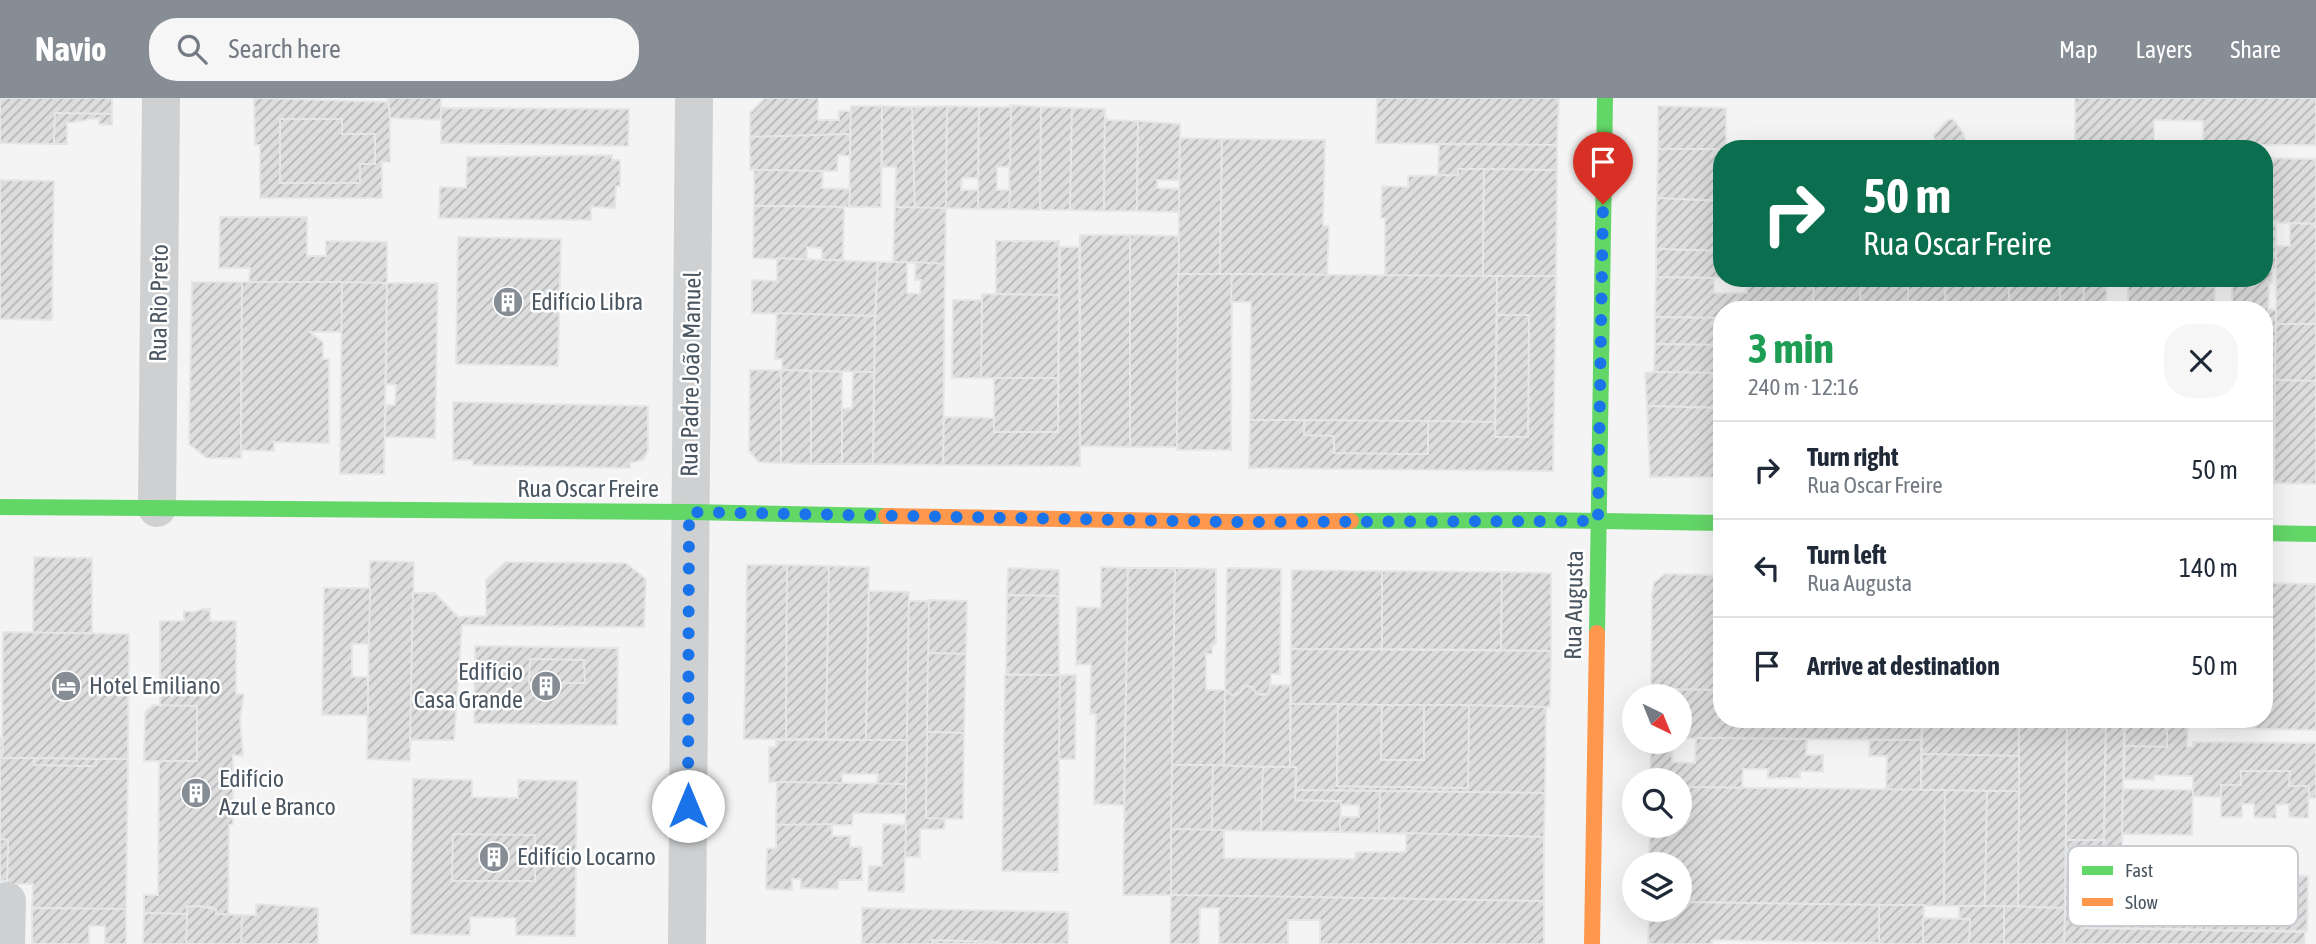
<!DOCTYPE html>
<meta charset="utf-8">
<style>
body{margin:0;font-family:"Asap Condensed",sans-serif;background:#f6f6f7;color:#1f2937;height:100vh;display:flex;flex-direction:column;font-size:26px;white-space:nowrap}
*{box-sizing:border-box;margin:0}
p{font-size:23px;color:#747a83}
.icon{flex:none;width:38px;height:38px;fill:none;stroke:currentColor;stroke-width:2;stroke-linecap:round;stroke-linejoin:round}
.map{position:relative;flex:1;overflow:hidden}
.details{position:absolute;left:1713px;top:203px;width:560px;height:427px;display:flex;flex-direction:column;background:#fff;border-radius:28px;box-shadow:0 7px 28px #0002}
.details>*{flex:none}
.hud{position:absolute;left:1713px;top:42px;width:560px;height:147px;border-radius:28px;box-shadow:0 7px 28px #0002;background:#0b6e4f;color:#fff;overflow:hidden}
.needle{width:46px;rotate:137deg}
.buttons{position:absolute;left:1622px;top:586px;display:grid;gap:14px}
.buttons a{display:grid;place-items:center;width:70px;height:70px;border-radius:50%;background:#fff;box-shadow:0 7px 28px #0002;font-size:35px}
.pin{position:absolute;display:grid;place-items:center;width:60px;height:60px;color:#fff;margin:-72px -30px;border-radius:50% 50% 50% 0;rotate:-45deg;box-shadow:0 0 7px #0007}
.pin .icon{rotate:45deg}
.me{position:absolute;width:77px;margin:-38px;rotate:0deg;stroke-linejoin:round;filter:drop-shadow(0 0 5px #0008)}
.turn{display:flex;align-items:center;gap:24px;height:147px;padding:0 35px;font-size:32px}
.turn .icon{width:91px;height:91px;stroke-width:2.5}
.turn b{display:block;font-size:49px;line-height:60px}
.round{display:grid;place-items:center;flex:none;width:74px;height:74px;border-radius:28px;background:#f6f6f7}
.head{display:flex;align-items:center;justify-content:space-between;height:119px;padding:0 35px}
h1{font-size:42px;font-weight:700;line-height:52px;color:#1e9e55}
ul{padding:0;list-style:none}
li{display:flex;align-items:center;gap:21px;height:98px;padding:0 35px;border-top:2px solid #e0e1e3}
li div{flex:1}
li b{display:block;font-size:26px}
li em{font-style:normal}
header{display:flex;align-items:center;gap:42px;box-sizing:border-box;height:98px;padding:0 35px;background:#868d94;color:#fff}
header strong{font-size:33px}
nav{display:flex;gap:38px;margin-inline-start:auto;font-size:24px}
.search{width:490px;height:63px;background:#f6f6f7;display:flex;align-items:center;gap:18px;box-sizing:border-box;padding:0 24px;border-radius:28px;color:#747a83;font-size:26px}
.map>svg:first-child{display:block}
</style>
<header>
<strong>Navio</strong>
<div class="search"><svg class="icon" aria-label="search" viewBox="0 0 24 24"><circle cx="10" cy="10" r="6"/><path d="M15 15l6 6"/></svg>Search here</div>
<nav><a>Map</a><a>Layers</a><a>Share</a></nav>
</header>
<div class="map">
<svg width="2316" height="846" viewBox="0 0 2316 846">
<defs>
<pattern id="building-hatch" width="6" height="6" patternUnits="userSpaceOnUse" patternTransform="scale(1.75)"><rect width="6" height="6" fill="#ddddde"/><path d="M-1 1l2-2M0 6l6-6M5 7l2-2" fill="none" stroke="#b5b6b7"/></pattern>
</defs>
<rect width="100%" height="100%" fill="#f4f4f4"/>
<g fill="url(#building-hatch)" stroke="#e5e6e7" stroke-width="2">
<path d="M0 0H112V16L55 15 54 46 0 45Z"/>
<path d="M254 0 390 4V64H382V100H260V47H255Z"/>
<path d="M388 0H441V22L390 20Z"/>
<path d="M765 0H818V22H839V13H851L850 36 750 39V15Z"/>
<path d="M1377 0H1559L1557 47 1376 45Z"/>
<path d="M2075 0H2316V47H2203V23L2154 22V51H2075Z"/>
<path d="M1010 7 1041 9 1040 112 1009 111Z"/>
<path d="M851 8H882L881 109H849Z"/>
<path d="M882 8 912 9 915 110 895 109 896 69H882Z"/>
<path d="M947 8 946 110H915L912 9Z"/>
<path d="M947 8 979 9 978 80H962L961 92H978V111L946 110Z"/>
<path d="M1658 8 1726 10V51H1658Z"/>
<path d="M979 9H1011L1010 69H997V92H1010L1009 111H978Z"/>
<path d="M1041 9 1072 10 1070 112H1040Z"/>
<path d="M441 10 629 11 628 48 441 45Z"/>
<path d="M1072 10 1105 11 1104 113 1070 112Z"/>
<path d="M55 15 112 16V27L99 26V20L67 25V46H54Z"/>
<path d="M1105 19 1108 22 1138 23 1137 113H1104Z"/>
<path d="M280 21H342V36H375V66H360V85H280Z"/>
<path d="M1953 21 1963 35 1968 51H1941L1934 41V37L1948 22Z"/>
<path d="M1138 23 1180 26 1179 82H1157V90L1179 91V114L1137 113Z"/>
<path d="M850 36V58L838 57 837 73 750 72V39Z"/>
<path d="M1180 40 1222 41 1220 176H1178Z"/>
<path d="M1222 41 1325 42 1323 128H1329L1327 177 1220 176Z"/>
<path d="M1439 46 1557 47V72L1458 71V77H1438Z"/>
<path d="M1658 51H1722V103L1657 100Z"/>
<path d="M612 57V62H620V88H616L615 110 591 109V122L439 120 440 89 466 90 467 59Z"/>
<path d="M2264 60 2316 61V126L2264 124Z"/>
<path d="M1458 71H1484L1483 178H1385V120H1381L1382 88 1408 89V78L1458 77Z"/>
<path d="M1484 71 1557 72 1556 178H1483Z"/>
<path d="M754 72 823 73 822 90 850 91 849 109 754 108Z"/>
<path d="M0 82 54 83 52 222 0 221Z"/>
<path d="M1657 100 1722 103V153L1656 151Z"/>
<path d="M754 108 844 109 843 162H822V150L807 149V162L753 160Z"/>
<path d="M895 109 946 110 945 166 893 164Z"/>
<path d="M220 119H307V158H326V143L387 144V185L249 184 250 170H219Z"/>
<path d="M2264 124 2276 125V171H2273L2272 185H2269L2268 211 2276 212 2274 385H2264V212H2232V180H2264Z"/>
<path d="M2290 125 2316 126V226H2276V148H2290Z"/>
<path d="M1080 137H1130V349L1080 348Z"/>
<path d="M1130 137 1179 138 1177 349H1130Z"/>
<path d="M458 139 561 141 558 268 456 266Z"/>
<path d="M996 143H1059V197L996 196Z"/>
<path d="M1060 149H1079L1080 368 943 367 944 319 994 320V334H1058Z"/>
<path d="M1656 151 1722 153V180L1656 179Z"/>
<path d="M777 160 878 164 875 218 752 215V182L777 183Z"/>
<path d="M878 164H907V195L920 196 921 182H915L916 164 945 166 943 367 873 366 875 228Z"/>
<path d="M1178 176H1232L1231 352H1177Z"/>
<path d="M1232 176 1497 178 1495 324 1250 322 1251 204H1231Z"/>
<path d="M1497 178H1556L1553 373 1249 370 1250 322H1304V337L1334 338V355L1428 356V323L1495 324V339H1528L1529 217H1497Z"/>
<path d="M1656 179 1714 180V195H1747V180H1814L1813 212H1802V207H1792V212H1722V220L1655 219Z"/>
<path d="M1814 180 1861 181 1860 212H1813Z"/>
<path d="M2079 180H2107L2106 208H2083L2084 183H2079Z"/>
<path d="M2128 180H2215L2214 212H2128Z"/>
<path d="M1861 181H1908V212H1860Z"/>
<path d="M1908 181 1945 182 1946 210H1908Z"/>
<path d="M1945 182H2009V212H1946Z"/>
<path d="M2009 182 2060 183V212H2009Z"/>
<path d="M2060 183H2084L2083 212H2060Z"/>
<path d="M192 184H242L241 360H207L189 346Z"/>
<path d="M242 184H342V234H310L323 244V261H329V345L274 344V353L241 352Z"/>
<path d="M342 184 387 185 384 376H340Z"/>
<path d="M387 185H438L435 340 385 339 386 307H395L396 287 386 286Z"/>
<path d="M982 196 1059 197 1058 280H981Z"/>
<path d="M953 202H982L981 280H952Z"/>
<path d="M2107 207H2128V212H2106Z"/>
<rect x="1908" y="210" width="38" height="2"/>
<path d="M777 215 875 218 874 274 782 272V261H775Z"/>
<path d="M1497 217H1529L1528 339H1495Z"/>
<path d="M1655 219 1722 220V247L1655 246Z"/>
<path d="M2276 226H2316V283L2275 282Z"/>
<path d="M1655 246 1722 247V275L1654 274Z"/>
<path d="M750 272H781V365L759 364 749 353Z"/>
<path d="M781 272 811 273V366L781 365Z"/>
<path d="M811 273 842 274V366H811Z"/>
<path d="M853 274H874L873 366H842V311L852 310Z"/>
<path d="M1654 274 1722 275V310L1647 308 1645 275Z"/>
<rect x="994" y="280" width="64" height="54"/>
<path d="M2275 282 2316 283V386L2274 385Z"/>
<path d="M453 304 648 308V353L643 362 630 365V370L473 367V362H453Z"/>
<path d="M1647 308 1722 310V379H1650Z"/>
<path d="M1304 322 1428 323V356L1334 355V338L1304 337Z"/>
<path d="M34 459 92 460V535H33Z"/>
<path d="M370 463 414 464 410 663 367 661Z"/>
<path d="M505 464 626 465 646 481 644 529 462 527 454 642H410L413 495H435L458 519 486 518V482Z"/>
<path d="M747 467H787L786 641H744Z"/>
<path d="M787 467 829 468 826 641H786Z"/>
<path d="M829 468 869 469 866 642 826 641Z"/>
<path d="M1101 469 1128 470 1124 707 1094 706 1096 616H1090L1091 566 1076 567 1077 509 1101 510Z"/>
<path d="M1008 470 1059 472V498L1007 497Z"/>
<path d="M1128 470H1175L1171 797H1123Z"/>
<path d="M1175 470 1216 471V546L1212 547V556H1206V592H1225L1224 668 1172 667Z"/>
<path d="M1227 470 1281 471 1280 576H1271L1270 591 1267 596H1257L1252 589 1243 588 1241 594 1233 598 1225 592Z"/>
<path d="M1292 472 1382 473V551H1291Z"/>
<path d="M1382 473 1502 474 1501 552 1382 551Z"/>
<path d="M1502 474 1551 475V553L1501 552Z"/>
<path d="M1665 476 1716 477 1714 592 1651 591 1652 495 1654 485Z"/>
<path d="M1716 477H1722V592H1714Z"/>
<path d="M2264 485 2316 486V632L2216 630V621H2264Z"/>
<path d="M324 490H370L369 546H352V579H368V617H322Z"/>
<path d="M869 493 909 494 907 642H866Z"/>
<path d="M1007 497 1059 498V577L1006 576Z"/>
<path d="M929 502 967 503 966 556 928 555Z"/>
<path d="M909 503H929L926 720H945L944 731H920V759H905Z"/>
<path d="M203 511H210V523H236V596H244L240 620 243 658 233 657V726L229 727 228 817 216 816V811L211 809 196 808 187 809V816L144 815V797H158L159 663H197V608H160V523H184V513L193 514Z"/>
<path d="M3 534 129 536 128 661 2 660Z"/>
<path d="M475 548 618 550 617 627 474 625Z"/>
<path d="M1291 551 1551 553 1550 609 1291 606Z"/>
<path d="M928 555 966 556 964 635 927 634Z"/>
<path d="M530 561 584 562 585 585H529Z"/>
<path d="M1005 577H1060L1058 774 1002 773Z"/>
<path d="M1060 577H1076L1075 661H1059Z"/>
<path d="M1271 587H1290V669L1224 668 1225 592 1233 598 1241 594 1243 588 1252 589 1257 596 1262 597 1267 596Z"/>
<path d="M1651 591 1722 592V621H1846V623L1855 624V621H1922L1921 642 1680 640V598H1651Z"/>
<path d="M1291 606H1338L1337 688 1468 690 1469 607 1546 609 1545 695 1296 692V669H1290Z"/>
<path d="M1338 606 1382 607 1381 662H1424V607H1469L1468 690 1337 688Z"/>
<path d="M153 607 197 608V663H144L145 618 146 613Z"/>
<path d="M1382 607H1424V662H1381Z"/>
<path d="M1922 621H2019V658L1922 656Z"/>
<path d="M2019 621H2067L2065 810 2018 809Z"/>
<path d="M2067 621H2106L2104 742H2066Z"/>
<path d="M2106 621H2124L2122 755 2104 754Z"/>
<path d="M2138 621H2167V649L2125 648V628L2138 629Z"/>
<path d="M2167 621H2188L2187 649 2194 648 2193 644 2316 645V700H2309V688H2289L2290 673H2241V687H2221V699L2193 698V678L2154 677V682L2124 681 2125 648 2167 649Z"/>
<path d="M927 634 964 635 963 721 926 720Z"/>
<path d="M0 640H3L2 660H34V667L96 668V661H128L126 811 32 810 33 786H7L8 742 0 741Z"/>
<path d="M1696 640 1807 641 1806 657H1823V674L1800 673V680H1768V671H1743L1742 690 1680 689V682H1650L1651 644H1673L1672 664 1695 665Z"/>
<path d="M776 642H907L906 686H877L878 676H842V685L769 684V649H776Z"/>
<path d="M1870 642H1921V692H1886L1887 658H1869Z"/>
<path d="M1922 656 2019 658V693L1921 692Z"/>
<path d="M34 660 96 661V668L34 667Z"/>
<path d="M1172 667H1213L1212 732 1171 731Z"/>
<path d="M1213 667 1263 669 1261 733 1212 732Z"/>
<path d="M1263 669H1296L1295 702 1341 703 1340 734 1261 733Z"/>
<path d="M2241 673H2290L2289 688H2309L2308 720 2289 719V706L2276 707V720L2254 719V706H2242V719H2221V687H2241Z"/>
<path d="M413 681 472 682V699L518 700V682L577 683 575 838 516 837V820L470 819V837L411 836Z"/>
<path d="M777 684 906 686V716L853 715 852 727H776Z"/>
<path d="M1680 689 1945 692 1944 808 1680 804V766H1649L1650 728H1680Z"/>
<path d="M2123 691 2193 692 2192 737 2122 736Z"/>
<path d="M1296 692 1380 693 1379 735 1340 734V719H1359V707H1341V703L1295 702Z"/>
<path d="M1945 692 1987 693 1985 808H1944Z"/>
<path d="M1380 693 1545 695 1544 739 1379 735Z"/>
<path d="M1987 693H2019L2018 809 1985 808Z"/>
<path d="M832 726V738H850V749H862V782H838V791L801 790V781H792V792L766 791 767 751 776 750V727Z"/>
<path d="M883 726 906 727 904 794 868 793 869 768H882Z"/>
<path d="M1171 731 1224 732V760L1355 761 1356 754H1406V735L1544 739V803L1171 797Z"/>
<path d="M453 736 535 737V783H452Z"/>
<path d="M0 741 8 742 7 783H0Z"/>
<path d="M2066 742H2104V754L2066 753Z"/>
<path d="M2066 753 2283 757 2282 777 2086 774 2085 830 2305 834 2304 846H2064Z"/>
<path d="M2086 774 2308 778 2307 833 2206 832V785L2187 784 2186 831 2085 830Z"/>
<path d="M2187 784 2206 785V832L2186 831Z"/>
<path d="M1171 797 1544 803V846H1320V822H1288V846H1219V810H1200L1199 846H1170Z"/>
<path d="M1680 804 1879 807V845L1712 842V846H1648L1649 812H1680Z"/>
<path d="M256 806 318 810V846H241L242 817H256Z"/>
<path d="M1879 807H1924L1923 846H1879Z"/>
<path d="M196 808 216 811V816L242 817 241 846H186L187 809Z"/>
<path d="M1959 808H2004V846H1969L1970 821H1959Z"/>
<path d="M2004 808 2065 810 2064 846H2004Z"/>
<path d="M32 810 126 811V846H105V828H89V846H32Z"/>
<path d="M862 810 1068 814V846H862Z"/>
<path d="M144 815 187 816 186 846H143Z"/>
<path d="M1923 820 1970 821 1969 846H1923Z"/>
<path d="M932 842 998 844V846H932Z"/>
</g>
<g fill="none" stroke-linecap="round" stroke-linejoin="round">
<g stroke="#ced0d2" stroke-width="38">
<path d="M157 410 161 0"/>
<path d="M6 846 7 803"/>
<path d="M687 846 694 0"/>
</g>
<g stroke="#63d668" stroke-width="16">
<path d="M0 409 689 414 886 418"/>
<path d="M1351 423 1542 422 1722 425"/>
<path d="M2264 435 2316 436"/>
<path d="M1597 535 1605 0"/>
</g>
<g stroke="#ff974d" stroke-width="16">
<path d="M886 418 1233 424 1351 423"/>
<path d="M1592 846 1597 535"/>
</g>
</g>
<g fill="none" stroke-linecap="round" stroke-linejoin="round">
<path stroke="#1a73e8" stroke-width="12" stroke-dasharray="0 21.6" d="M688 708 689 414 1233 424 1598 423 1603 106"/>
</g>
<defs>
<g id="building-disc" transform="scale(1.575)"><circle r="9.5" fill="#868d94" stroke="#fff"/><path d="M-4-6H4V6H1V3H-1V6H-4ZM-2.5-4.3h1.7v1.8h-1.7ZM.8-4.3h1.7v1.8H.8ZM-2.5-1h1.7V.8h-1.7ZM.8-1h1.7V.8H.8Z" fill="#fff"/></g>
<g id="hotel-disc" transform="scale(1.575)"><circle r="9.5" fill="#868d94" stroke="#fff"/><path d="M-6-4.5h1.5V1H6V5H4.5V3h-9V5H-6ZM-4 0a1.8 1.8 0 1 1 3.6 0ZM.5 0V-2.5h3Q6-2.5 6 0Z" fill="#fff"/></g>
</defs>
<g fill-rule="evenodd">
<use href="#building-disc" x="508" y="204"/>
<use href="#hotel-disc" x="66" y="588"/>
<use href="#building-disc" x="546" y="588"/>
<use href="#building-disc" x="196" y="695"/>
<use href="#building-disc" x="494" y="759"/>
</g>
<g text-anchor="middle" stroke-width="5" stroke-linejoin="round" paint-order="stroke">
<g font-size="24" fill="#4a5661" stroke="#fff" text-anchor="start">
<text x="531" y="212">Edifício Libra</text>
<text x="523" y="582" text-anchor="end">Edifício<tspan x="523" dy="28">Casa Grande</tspan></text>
<text x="89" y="596">Hotel Emiliano</text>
<text x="219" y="689">Edifício<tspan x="219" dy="28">Azul e Branco</tspan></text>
<text x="517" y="767">Edifício Locarno</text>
</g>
<g font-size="24" fill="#4a5661" stroke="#fff">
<text transform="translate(159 205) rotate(-89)" y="8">Rua Rio Preto</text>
<text transform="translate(691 276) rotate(-89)" y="8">Rua Padre João Manuel</text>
<text x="588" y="399">Rua Oscar Freire</text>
<text transform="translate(1574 507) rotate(-89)" y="8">Rua Augusta</text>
</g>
</g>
<rect x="2068" y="748" width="230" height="80" rx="10" fill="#fff" stroke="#c9ccd0" stroke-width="2"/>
<rect x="2082" y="768" width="31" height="9" fill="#63d668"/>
<rect x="2082" y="800" width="31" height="8" fill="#ff974d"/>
<g font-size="19" fill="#4a5661">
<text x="2125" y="779">Fast</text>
<text x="2125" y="811">Slow</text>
</g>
</svg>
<div class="buttons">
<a><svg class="needle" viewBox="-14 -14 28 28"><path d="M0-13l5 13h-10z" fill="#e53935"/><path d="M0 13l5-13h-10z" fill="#747a83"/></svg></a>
<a><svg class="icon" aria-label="search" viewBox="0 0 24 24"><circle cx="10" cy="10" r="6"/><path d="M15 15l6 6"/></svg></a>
<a><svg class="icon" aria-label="layers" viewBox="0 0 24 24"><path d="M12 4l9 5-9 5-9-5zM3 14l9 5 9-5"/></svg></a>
</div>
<div class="pin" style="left:1603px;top:106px;background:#d93025"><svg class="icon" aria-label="arrive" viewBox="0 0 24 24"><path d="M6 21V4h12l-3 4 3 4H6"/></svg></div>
<svg class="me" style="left:688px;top:708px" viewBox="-20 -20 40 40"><circle r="19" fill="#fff"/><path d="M0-13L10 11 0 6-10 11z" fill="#1a73e8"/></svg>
<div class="hud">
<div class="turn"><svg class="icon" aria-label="right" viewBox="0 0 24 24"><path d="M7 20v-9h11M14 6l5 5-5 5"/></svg><div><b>50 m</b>Rua Oscar Freire</div></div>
</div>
<section class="details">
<div class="head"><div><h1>3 min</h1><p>240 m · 12:16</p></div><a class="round"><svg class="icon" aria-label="close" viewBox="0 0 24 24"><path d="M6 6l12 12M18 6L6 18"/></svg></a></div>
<ul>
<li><svg class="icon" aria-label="right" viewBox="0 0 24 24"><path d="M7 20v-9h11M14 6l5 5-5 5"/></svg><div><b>Turn right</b><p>Rua Oscar Freire</p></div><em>50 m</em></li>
<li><svg class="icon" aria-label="left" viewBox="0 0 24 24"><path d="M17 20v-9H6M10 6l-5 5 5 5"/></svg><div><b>Turn left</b><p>Rua Augusta</p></div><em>140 m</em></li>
<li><svg class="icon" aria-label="arrive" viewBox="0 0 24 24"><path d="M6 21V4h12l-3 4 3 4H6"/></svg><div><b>Arrive at destination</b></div><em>50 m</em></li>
</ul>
</section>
</div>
